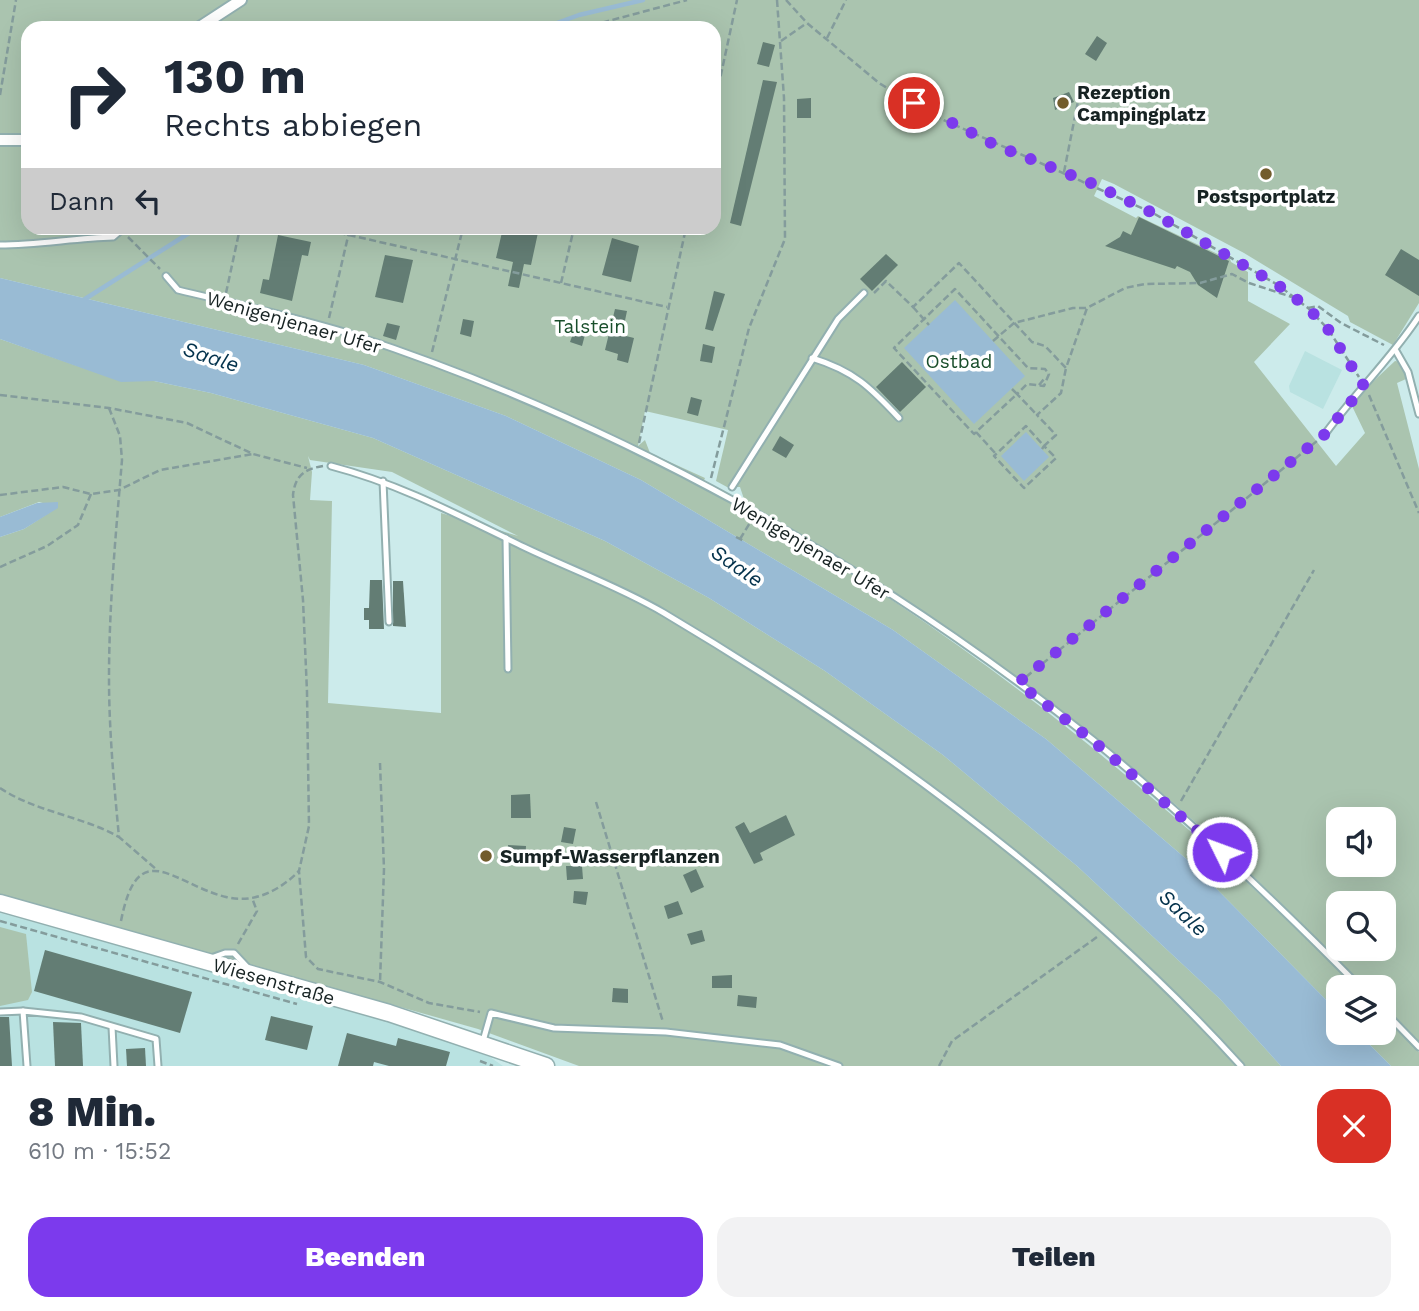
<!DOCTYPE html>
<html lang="de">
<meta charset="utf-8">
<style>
body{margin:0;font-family:"Work Sans",sans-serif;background:#f2f2f3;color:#1f2937;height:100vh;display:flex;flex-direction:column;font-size:26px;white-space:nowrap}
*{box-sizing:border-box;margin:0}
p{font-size:23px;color:#747a83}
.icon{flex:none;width:38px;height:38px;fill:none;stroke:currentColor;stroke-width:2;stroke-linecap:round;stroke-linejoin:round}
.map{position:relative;height:1066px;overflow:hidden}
.sheet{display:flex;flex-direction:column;background:#fff;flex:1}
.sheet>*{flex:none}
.hud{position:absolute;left:21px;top:21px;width:700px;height:214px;border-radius:21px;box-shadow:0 7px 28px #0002;background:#fff;color:#1f2937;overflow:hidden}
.controls{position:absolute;left:1326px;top:807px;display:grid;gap:14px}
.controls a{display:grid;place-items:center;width:70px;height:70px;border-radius:14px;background:#fff;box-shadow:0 7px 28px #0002;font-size:35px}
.pin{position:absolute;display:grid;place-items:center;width:60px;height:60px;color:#fff;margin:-30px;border:4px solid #fff;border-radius:50%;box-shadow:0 2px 7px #0007}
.me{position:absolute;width:77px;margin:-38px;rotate:312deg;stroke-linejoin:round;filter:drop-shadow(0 0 5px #0008)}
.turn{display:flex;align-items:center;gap:24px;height:147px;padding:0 28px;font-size:32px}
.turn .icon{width:91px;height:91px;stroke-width:2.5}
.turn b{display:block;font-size:49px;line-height:60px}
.then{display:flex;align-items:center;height:66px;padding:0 28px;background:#0003;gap:14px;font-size:26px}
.round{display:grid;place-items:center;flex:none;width:74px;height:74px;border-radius:21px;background:#f2f2f3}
.overview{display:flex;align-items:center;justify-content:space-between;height:119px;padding:0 28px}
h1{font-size:42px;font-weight:800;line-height:52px}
.primary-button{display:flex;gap:14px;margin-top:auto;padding:14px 28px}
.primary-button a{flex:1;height:80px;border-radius:21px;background:#7c3aed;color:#fff;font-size:28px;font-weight:800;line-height:80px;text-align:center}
.primary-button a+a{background:#f2f2f3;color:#1f2937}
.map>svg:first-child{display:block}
</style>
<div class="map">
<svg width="1419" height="1066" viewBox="0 0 1419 1066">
<rect width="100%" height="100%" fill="#ccebeb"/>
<g fill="#b9e2e1">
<path d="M1305 351 1342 370 1323 409 1290 392 1289 386Z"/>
<path d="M0 913 386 1020 490 1057 503 1066H0Z"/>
</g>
<g fill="#aac4af" fill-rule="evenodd">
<path d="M0 0H1419V303L1393 345 1350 322 1348 316 1244 253 1114 184 1102 179 1094 196 1136 218 1138 216 1224 257 1229 256 1231 262 1248 272V301L1290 324 1254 362 1336 466 1365 433 1352 406 1364 390 1395 361 1401 362 1406 379 1397 383 1419 469V1043L1384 1007V987H1365C1278 899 1190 812 1092 735 985 652 873 581 758 509L744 499 740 487H727L716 481 728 430 645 411 638 446 645 440 650 453 705 478 701 487C947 616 1160 791 1355 987H1339V1013L1191 863 1046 739 893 630 641 480 506 416 364 365 0 278ZM28 28H714V228H28ZM1339 819H1384V864H1339ZM1339 903H1384V948H1339Z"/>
<path d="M0 339 121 381H154L211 393 373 438 605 541 709 598 825 671 943 755 1077 866 1220 999 1281 1066H579L478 1029 0 894V537L24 529 58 507 39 502 0 517ZM308 456 310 460 392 472 518 536 441 513V713L328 703 332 501 310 500 312 472Z"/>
<path d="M0 927 26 934 32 992 28 1000 0 1006Z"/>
<path d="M1384 1016 1419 1052V1066H1391L1358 1033 1384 1032Z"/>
</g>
<g fill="#99bbd4">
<path d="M0 278 364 365 506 416 641 480 893 630 1046 739 1191 863 1339 1013V1032L1358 1033 1391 1066H1281L1220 999 1077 866 943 755 825 671 709 598 605 541 373 438 211 393 154 381 121 382 0 339Z"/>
<path d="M955 300 1025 376 974 424 904 348Z"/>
<path d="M1026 432 1049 457 1024 481 1001 456Z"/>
<path d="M58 502V508L24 529 0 537V517L37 503Z"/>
</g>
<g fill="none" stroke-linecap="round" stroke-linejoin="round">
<g stroke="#99bbd4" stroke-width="4.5">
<path d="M543 28 579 15 643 0"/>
<path d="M85 299 197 228"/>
</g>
</g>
<g fill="#637d74">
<path d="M1097 36 1107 43 1096 61 1085 54Z"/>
<path d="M763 42 775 45 769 67 757 64Z"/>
<path d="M763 80 777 82 741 226 730 223Z"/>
<path d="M1069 92 1074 102 1055 110 1053 98Z"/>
<path d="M811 98V118H797V99Z"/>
<path d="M1139 217 1229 261 1217 298 1198 285 1190 272 1177 266 1175 269 1105 246 1120 237 1123 231 1131 235Z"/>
<path d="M503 228H539L531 265 524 264 519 288 508 286 513 262 496 258Z"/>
<path d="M278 235 311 242 308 256 302 255 292 301 260 293 263 279 269 280Z"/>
<path d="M612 238 639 246 631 282 602 275Z"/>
<path d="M1401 249 1419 260V296L1385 275Z"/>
<path d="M886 254 898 265 872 291 860 279Z"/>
<path d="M385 255 413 260 403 303 375 297Z"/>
<path d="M714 291 725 294 713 331 705 329Z"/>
<path d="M615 309 627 311 622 335 634 338 628 363 617 360 618 354 605 350Z"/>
<path d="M463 319 474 321 471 337 460 334Z"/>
<path d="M387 323 400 326 396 340 383 336Z"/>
<path d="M575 328 586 331 582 346 570 342Z"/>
<path d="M703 344 715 347 712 363 700 361Z"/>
<path d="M902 362 926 387 900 412 876 387Z"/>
<path d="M691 397 702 400 698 416 687 413Z"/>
<path d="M780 436 794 445 786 458 772 450Z"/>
<path d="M370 580H382L384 629H369V620H364V608H369Z"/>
<path d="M393 581H403L406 627 393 626Z"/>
<path d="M530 794 531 818H511V795Z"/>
<path d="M786 815 795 835 760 853 763 860 754 864 735 827 744 822 750 833Z"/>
<path d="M564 827 576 829 573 844 561 842Z"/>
<path d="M508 845 526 846 525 865 508 864Z"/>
<path d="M566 866H582L583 879 567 880Z"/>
<path d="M696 869 704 887 691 893 683 875Z"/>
<path d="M574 891 588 892 586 905 573 903Z"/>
<path d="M678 901 683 914 668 919 664 906Z"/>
<path d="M702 930 705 941 691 945 687 934Z"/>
<path d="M45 950 192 992 180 1033 34 991Z"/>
<path d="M732 975V988H712V976Z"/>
<path d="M613 988 628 989V1003L612 1002Z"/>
<path d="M738 995 757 997 756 1008 737 1006Z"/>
<path d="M271 1016 313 1026 307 1050 265 1040Z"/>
<path d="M0 1017H9L12 1066H0Z"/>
<path d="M53 1022 81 1023 83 1066H55Z"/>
<path d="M347 1033 396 1046 398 1038 450 1052 446 1066H389L374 1062 373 1066H338Z"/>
<path d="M145 1048 146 1066H127L126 1049Z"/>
</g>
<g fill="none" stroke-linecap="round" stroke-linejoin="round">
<g stroke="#92b0b0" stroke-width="9">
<g id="lane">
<path d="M0 245C38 245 75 238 113 237L120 231"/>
<path d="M166 276 178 290C236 304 296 317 354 335 621 423 874 565 1093 740 1187 817 1275 901 1360 987"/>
<path d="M1396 351 1408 372 1419 414"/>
<path d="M812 358C854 371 870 387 899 418"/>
<path d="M1325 434C1355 393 1391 359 1419 316"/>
<path d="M331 466C400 484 460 516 524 547 570 569 620 587 664 613 871 736 1080 888 1241 1066"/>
<path d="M383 481 389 622"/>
<path d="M732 487 838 319 864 293"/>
<path d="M506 538 508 669"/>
<path d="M211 958 225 953H234L249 969"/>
<path d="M1384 1011 1419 1047"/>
<path d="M0 1012 23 1011"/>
<path d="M112 1027 114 1066"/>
<path d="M483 1041 491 1013 554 1028 666 1032 780 1045 839 1066"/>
<path d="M27 1066 23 1011 81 1017 156 1039 158 1066"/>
</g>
</g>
<g stroke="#92b0b0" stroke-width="14">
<g id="street">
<path d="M198 28 241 0"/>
<path d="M0 140H28"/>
</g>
</g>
<g stroke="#92b0b0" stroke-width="19">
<path id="secondary" d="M0 903 389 1013 546 1066"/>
</g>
<g stroke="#849c9c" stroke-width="2.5" stroke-dasharray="7 3.5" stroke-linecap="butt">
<path d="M786 0 807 23 879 83 930 114 1153 213 1278 285 1308 308 1328 329 1359 377"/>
<path d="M582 28 687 0"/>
<path d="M827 38 846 0"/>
<path d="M781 41 807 23"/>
<path d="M0 95 16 0"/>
<path d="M714 107 737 0"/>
<path d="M1064 172 1081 86"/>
<path d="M318 228 667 307"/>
<path d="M128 237 160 269"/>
<path d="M561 283 574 228"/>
<path d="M226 293 240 228"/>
<path d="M874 293 886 281 913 307 959 263 1032 342 1045 346 1066 368 1087 308 1125 288 1145 284 1200 283 1232 274 1249 283 1292 297"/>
<path d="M913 307 929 325"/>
<path d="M1308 308 1318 306 1341 323 1384 345"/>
<path d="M329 318 350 228"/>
<path d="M993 341 1014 323 1073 308H1086"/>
<path d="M432 352 463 228"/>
<path d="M1039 385 1045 378"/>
<path d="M1012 389 1017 394 974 434 894 348 955 289 1028 368 1045 369 1049 374 1044 386 1027 384 1017 394 1037 415"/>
<path d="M0 395 109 408 187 423 253 454 307 468"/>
<path d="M1369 395 1419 513"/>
<path d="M109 408 120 436 122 460C116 532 109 605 109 678 109 731 114 784 119 837L157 870"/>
<path d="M976 432 996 454"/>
<path d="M639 443 686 228"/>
<path d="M1042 449 1044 446 1056 458 1024 488 994 456 1026 426 1044 446 1056 435 1037 415 1061 393 1066 368"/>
<path d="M323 466C304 469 295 476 293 495L303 600 307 692 309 826 299 871 306 957 318 969 380 982 429 1003 480 1012"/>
<path d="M711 478 749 328 785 239 784 98 777 0"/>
<path d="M0 495 63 487 91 494 119 490 160 470 253 454"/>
<path d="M736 537 744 541"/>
<path d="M740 539 751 521"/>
<path d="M0 567 47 546 78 525 91 494"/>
<path d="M1026 677 1317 441"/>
<path d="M380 763 384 869 380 982"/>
<path d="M0 788C36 812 82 816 119 837"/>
<path d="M1181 801 1314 570"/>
<path d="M596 802 663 1022"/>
<path d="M0 921 297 1004"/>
<path d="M121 921C138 834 173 884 226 897 255 904 280 890 299 871"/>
<path d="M238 944 257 911 252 898"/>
<path d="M480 1061 493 1066"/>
<path d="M939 1066 952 1041 1097 937"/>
</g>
<use href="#lane" stroke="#fff" stroke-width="5"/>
<use href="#street" stroke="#fff" stroke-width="10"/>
<use href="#secondary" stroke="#fff" stroke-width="16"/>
</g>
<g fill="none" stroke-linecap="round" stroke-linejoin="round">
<path stroke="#7c3aed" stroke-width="12" stroke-dasharray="0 21.6" d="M914 103 995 145 1091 183 1153 213 1278 285 1308 308 1328 329 1364 386 1325 434 1018 683 1092 740 1222 852"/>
</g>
<g fill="#725c2c" stroke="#fff" stroke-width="2.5">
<circle cx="1063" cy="103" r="7"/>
<circle cx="1266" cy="174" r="7"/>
<circle cx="486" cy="856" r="7"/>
</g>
<g text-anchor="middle" stroke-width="7" stroke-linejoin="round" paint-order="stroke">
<g font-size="19" font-weight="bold" fill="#172323" stroke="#fff" text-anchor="start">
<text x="1077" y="99">Rezeption<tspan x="1077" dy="22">Campingplatz</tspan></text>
<text x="1266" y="203" text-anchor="middle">Postsportplatz</text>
<text x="500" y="863">Sumpf-Wasserpflanzen</text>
</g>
<g font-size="19" fill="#172323" stroke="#fff">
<text transform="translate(294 322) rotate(16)" y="7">Wenigenjenaer Ufer</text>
<text transform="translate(811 548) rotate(31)" y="7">Wenigenjenaer Ufer</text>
<text transform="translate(274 981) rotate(16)" y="7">Wiesenstraße</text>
</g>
<g font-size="19" fill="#194e2b" stroke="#fff">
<text x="590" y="333">Talstein</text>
<text x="959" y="368">Ostbad</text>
</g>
<g font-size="21" font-style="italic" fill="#04324c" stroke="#fff">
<text transform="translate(211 357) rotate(18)" y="7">Saale</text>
<text transform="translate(737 566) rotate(34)" y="7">Saale</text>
<text transform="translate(1183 913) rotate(43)" y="7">Saale</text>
</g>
</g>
</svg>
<div class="controls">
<a><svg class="icon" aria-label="sound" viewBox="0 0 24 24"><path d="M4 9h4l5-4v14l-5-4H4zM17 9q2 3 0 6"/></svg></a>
<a><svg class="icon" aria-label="search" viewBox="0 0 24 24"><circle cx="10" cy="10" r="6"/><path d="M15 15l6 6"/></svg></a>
<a><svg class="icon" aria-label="layers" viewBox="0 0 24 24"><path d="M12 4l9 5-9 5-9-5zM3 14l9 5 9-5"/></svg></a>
</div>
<div class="pin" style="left:914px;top:103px;background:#d93025"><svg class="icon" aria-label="arrive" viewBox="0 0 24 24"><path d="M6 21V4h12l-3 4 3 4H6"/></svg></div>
<svg class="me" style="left:1222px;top:852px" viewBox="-20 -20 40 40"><circle r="17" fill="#7c3aed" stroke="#fff" stroke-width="3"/><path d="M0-11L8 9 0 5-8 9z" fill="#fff"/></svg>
<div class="hud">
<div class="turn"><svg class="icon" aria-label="right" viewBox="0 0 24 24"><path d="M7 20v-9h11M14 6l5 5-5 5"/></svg><div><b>130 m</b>Rechts abbiegen</div></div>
<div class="then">Dann<svg class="icon" aria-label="left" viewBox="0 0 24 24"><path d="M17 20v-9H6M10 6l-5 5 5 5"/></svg></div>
</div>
</div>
<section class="sheet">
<div class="overview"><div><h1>8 Min.</h1><p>610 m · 15:52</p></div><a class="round" style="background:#d93025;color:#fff"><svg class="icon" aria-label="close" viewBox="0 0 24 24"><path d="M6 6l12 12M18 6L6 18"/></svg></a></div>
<div class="primary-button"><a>Beenden</a><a>Teilen</a></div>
</section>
